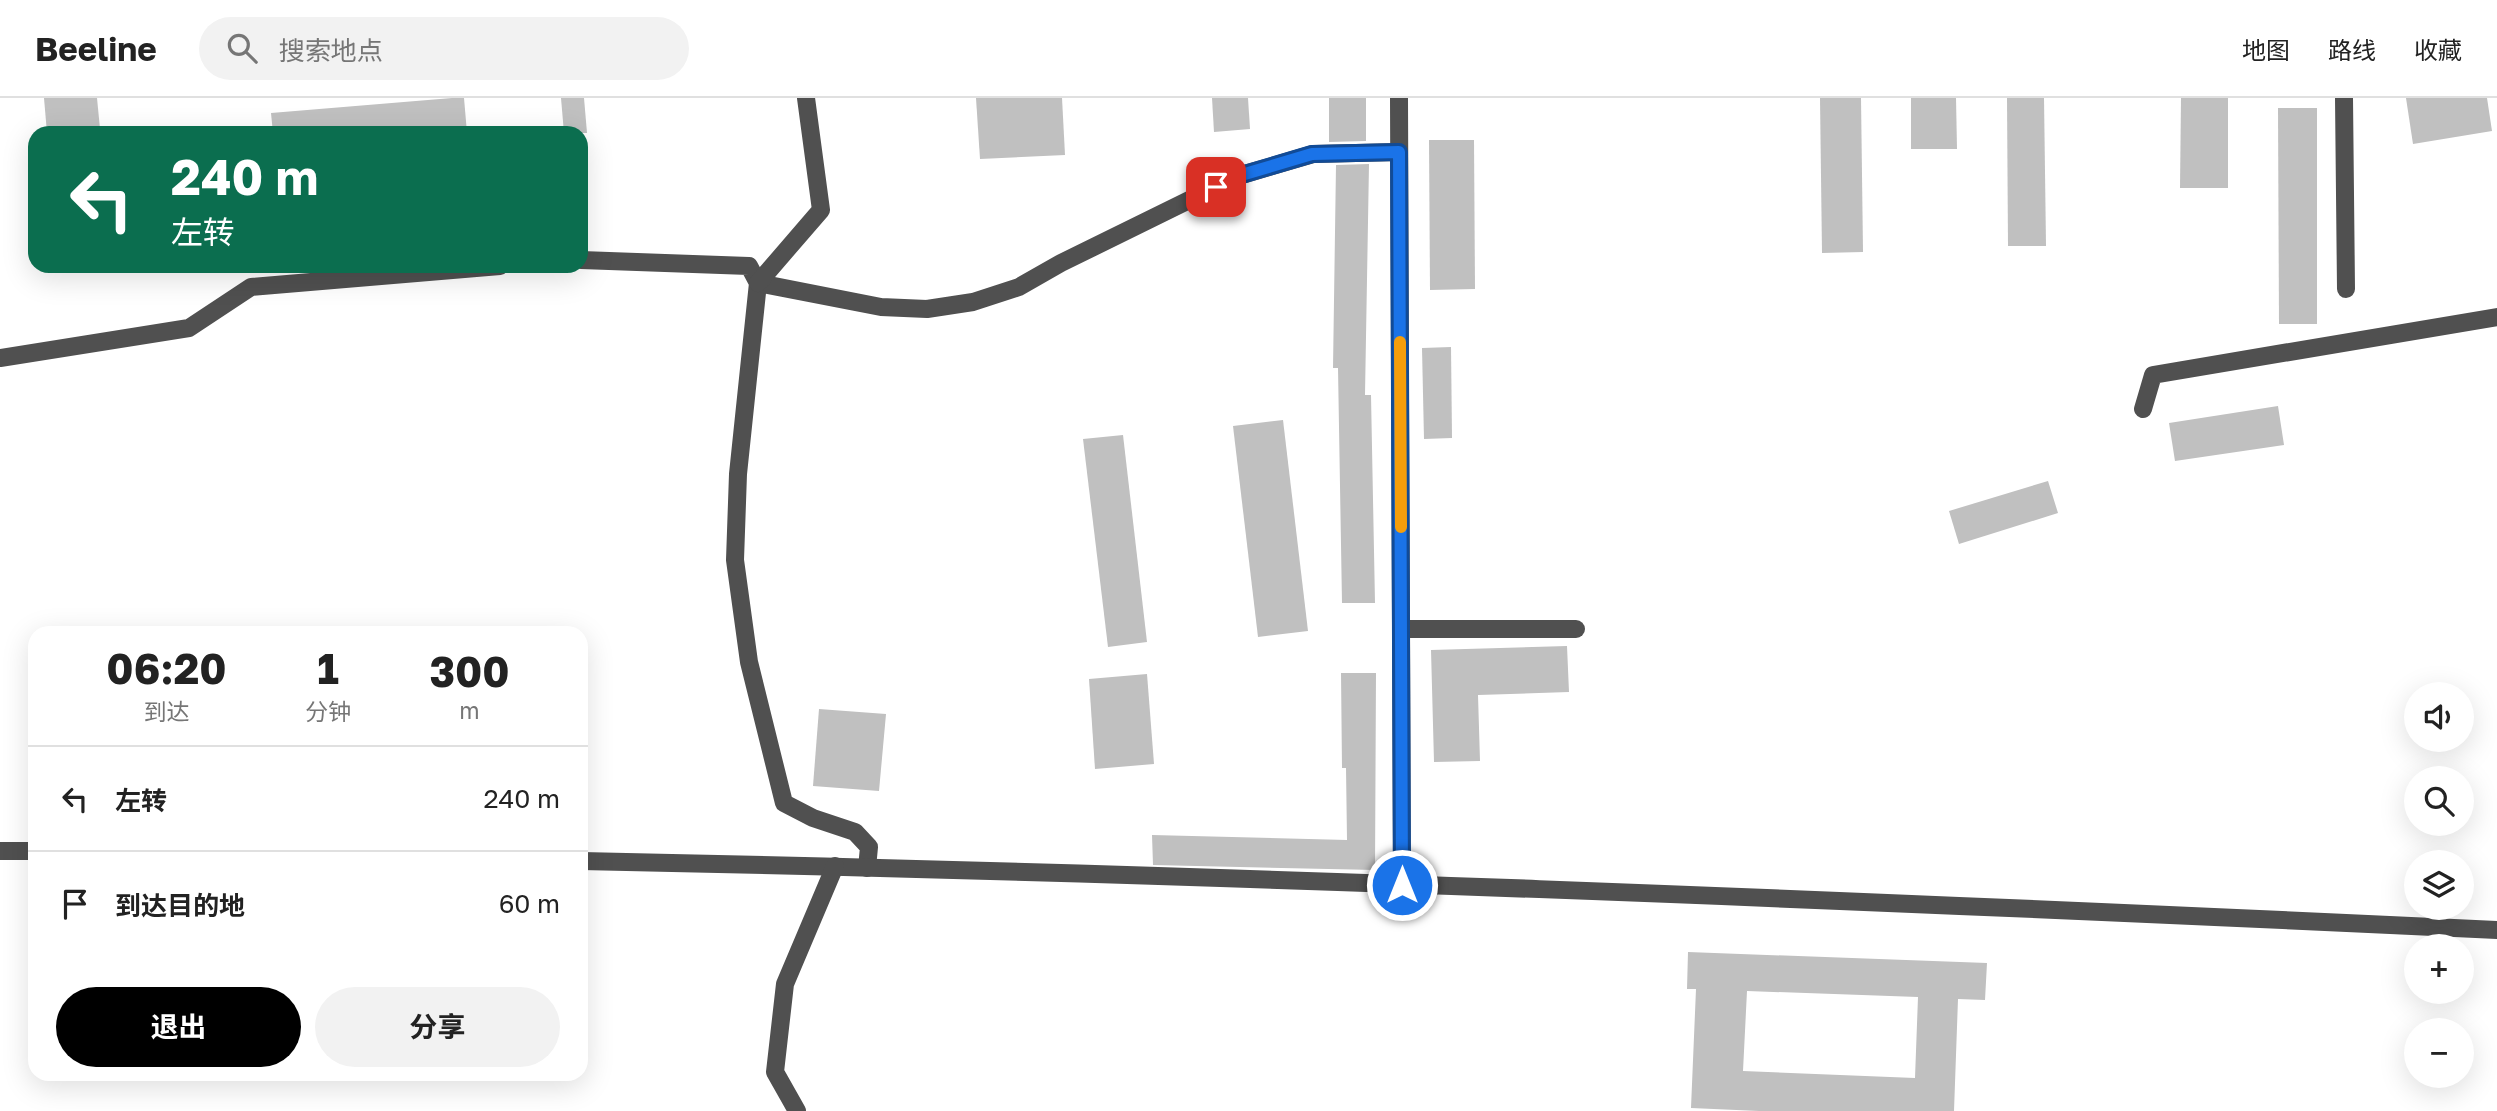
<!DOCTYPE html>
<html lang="zh">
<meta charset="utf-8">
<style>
body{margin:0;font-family:"Golos Text","Noto Sans SC",sans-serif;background:#f2f2f2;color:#222;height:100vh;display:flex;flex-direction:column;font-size:26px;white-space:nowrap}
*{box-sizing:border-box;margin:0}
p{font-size:23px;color:#767676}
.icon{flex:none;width:38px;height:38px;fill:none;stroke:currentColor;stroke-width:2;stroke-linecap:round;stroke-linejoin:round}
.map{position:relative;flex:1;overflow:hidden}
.details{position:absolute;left:28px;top:528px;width:560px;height:455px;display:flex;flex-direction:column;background:#fff;border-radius:21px;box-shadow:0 7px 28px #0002}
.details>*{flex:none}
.banner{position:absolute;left:28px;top:28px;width:560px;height:147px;border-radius:21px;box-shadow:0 7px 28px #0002;background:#0b6e4f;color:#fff;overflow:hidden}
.buttons{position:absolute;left:2404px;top:584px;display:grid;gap:14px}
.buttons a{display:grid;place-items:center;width:70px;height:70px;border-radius:50%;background:#fff;box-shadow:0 7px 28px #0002;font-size:35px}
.pin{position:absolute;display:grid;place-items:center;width:60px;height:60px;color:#fff;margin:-30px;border-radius:14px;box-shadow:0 4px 10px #0006}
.me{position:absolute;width:77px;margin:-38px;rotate:0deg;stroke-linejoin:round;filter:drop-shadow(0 0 5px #0008)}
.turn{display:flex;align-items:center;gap:24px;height:147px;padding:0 28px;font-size:32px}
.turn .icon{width:91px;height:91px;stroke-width:2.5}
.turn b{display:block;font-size:49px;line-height:60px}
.eta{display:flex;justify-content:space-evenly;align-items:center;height:119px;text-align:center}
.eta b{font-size:42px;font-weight:700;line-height:49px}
.action{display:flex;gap:14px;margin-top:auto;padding:14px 28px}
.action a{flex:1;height:80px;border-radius:42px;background:#000;color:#fff;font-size:28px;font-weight:700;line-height:80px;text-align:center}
.action a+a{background:#f2f2f2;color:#222}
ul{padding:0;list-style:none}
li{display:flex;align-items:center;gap:21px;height:105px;padding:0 28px;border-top:2px solid #e0e0e0}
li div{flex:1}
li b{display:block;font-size:26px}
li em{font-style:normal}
header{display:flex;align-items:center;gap:42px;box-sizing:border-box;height:98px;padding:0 35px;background:#fff;border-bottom:2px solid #e0e0e0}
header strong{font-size:33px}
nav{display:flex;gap:38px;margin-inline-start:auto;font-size:24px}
.search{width:490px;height:63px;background:#f2f2f2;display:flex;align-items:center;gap:18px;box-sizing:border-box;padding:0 24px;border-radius:38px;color:#767676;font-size:26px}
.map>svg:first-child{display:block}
</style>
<header>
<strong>Beeline</strong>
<div class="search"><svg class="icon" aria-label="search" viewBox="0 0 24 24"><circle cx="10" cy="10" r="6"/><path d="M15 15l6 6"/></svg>搜索地点</div>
<nav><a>地图</a><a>路线</a><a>收藏</a></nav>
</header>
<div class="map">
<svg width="2497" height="1013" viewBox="0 0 2497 1013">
<rect width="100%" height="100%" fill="#fff"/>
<g fill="#c0c0c0" fill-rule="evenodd">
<path d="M44 0H97L100 31 47 35Z"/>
<path d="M452 0H464L467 35H273L271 15Z"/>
<path d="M561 0H584L587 35H564Z"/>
<path d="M976 0H1062L1065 57 980 61Z"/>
<path d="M1212 0H1248L1250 31 1214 34Z"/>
<path d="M1329 0H1366V43L1329 44Z"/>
<path d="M1820 0H1861L1863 154 1822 155Z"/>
<path d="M1911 0H1956L1957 51H1911Z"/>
<path d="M2007 0H2044L2046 148H2008Z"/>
<path d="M2181 0H2228V90H2180Z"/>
<path d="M2406 0H2487L2492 33 2413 46Z"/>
<path d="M2278 10H2317V226H2279Z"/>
<path d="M1429 42H1474L1475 191 1430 192Z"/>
<path d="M1369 66 1365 297H1371L1375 505H1342L1338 270H1333L1336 67Z"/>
<path d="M1451 249 1452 340 1424 341 1422 250Z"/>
<path d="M2278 308 2284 347 2175 363 2169 325Z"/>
<path d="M1283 322 1308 533 1258 539 1233 328Z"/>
<path d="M1123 337 1147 544 1108 549 1083 341Z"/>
<path d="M2048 383 2058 415 1959 446 1949 413Z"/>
<path d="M1567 548 1569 594 1478 597 1480 663 1434 664 1431 552Z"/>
<path d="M1341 575H1376L1375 772 1153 767 1152 737 1347 742 1346 670H1342Z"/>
<path d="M1147 576 1154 666 1095 671 1089 581Z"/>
<path d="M819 611 886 616 879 693 813 688Z"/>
<path d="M1688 854 1987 865 1985 902 1958 901 1954 1013H1759L1691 1010 1696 891H1687ZM1747 893 1918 899 1915 980 1743 973Z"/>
</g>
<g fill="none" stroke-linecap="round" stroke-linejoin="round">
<g stroke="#505050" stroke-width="18">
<path d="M1399 0 1402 787"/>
<path d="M2344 0 2346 191"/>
<path d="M581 162 749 168 758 185 738 376 735 462 749 564 784 705 813 720 855 734 869 749 867 770"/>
<path d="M758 185 881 209 927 211 973 204 1019 189 1061 165 1238 78 1313 56 1399 54"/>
<path d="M758 185 821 112 806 0"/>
<path d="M0 260 189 230 251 189 500 168"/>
<path d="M2143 311 2153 277 2497 219"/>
<path d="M1401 531H1576"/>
<path d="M0 753H35"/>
<path d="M581 763C1220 776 1859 802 2497 832"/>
<path d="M797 1013 775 974 785 886 835 768"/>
</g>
</g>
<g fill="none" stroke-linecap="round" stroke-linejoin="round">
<g stroke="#114b97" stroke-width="18">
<path id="route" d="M1216 89 1238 78 1312 56 1399 54 1402 787"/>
</g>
<use href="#route" stroke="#1a73e8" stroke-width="12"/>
<path stroke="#f59e0b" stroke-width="12" d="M1400 244 1401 429"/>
</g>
</svg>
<div class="buttons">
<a><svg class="icon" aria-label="sound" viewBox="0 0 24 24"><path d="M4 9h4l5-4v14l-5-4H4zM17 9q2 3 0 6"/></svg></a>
<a><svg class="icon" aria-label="search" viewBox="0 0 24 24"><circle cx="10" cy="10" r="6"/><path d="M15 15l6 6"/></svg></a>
<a><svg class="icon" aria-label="layers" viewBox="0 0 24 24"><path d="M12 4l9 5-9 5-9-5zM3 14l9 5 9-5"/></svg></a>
<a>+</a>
<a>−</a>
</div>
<div class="pin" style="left:1216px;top:89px;background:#d93025"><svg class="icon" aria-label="arrive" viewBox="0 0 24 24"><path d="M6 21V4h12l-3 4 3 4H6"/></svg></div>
<svg class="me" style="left:1402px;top:787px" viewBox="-20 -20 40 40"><circle r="17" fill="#1a73e8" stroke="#fff" stroke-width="3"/><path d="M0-11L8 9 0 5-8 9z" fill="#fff"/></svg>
<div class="banner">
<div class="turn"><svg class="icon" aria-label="left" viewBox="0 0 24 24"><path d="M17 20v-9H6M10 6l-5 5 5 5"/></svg><div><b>240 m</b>左转</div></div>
</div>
<section class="details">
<div class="eta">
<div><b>06:20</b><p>到达</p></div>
<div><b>1</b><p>分钟</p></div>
<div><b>300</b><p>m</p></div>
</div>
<ul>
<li><svg class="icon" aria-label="left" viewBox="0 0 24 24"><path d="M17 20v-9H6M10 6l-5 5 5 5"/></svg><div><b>左转</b></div><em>240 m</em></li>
<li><svg class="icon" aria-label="arrive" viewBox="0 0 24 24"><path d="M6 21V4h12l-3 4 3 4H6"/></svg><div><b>到达目的地</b></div><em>60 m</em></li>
</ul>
<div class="action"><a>退出</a><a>分享</a></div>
</section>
</div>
